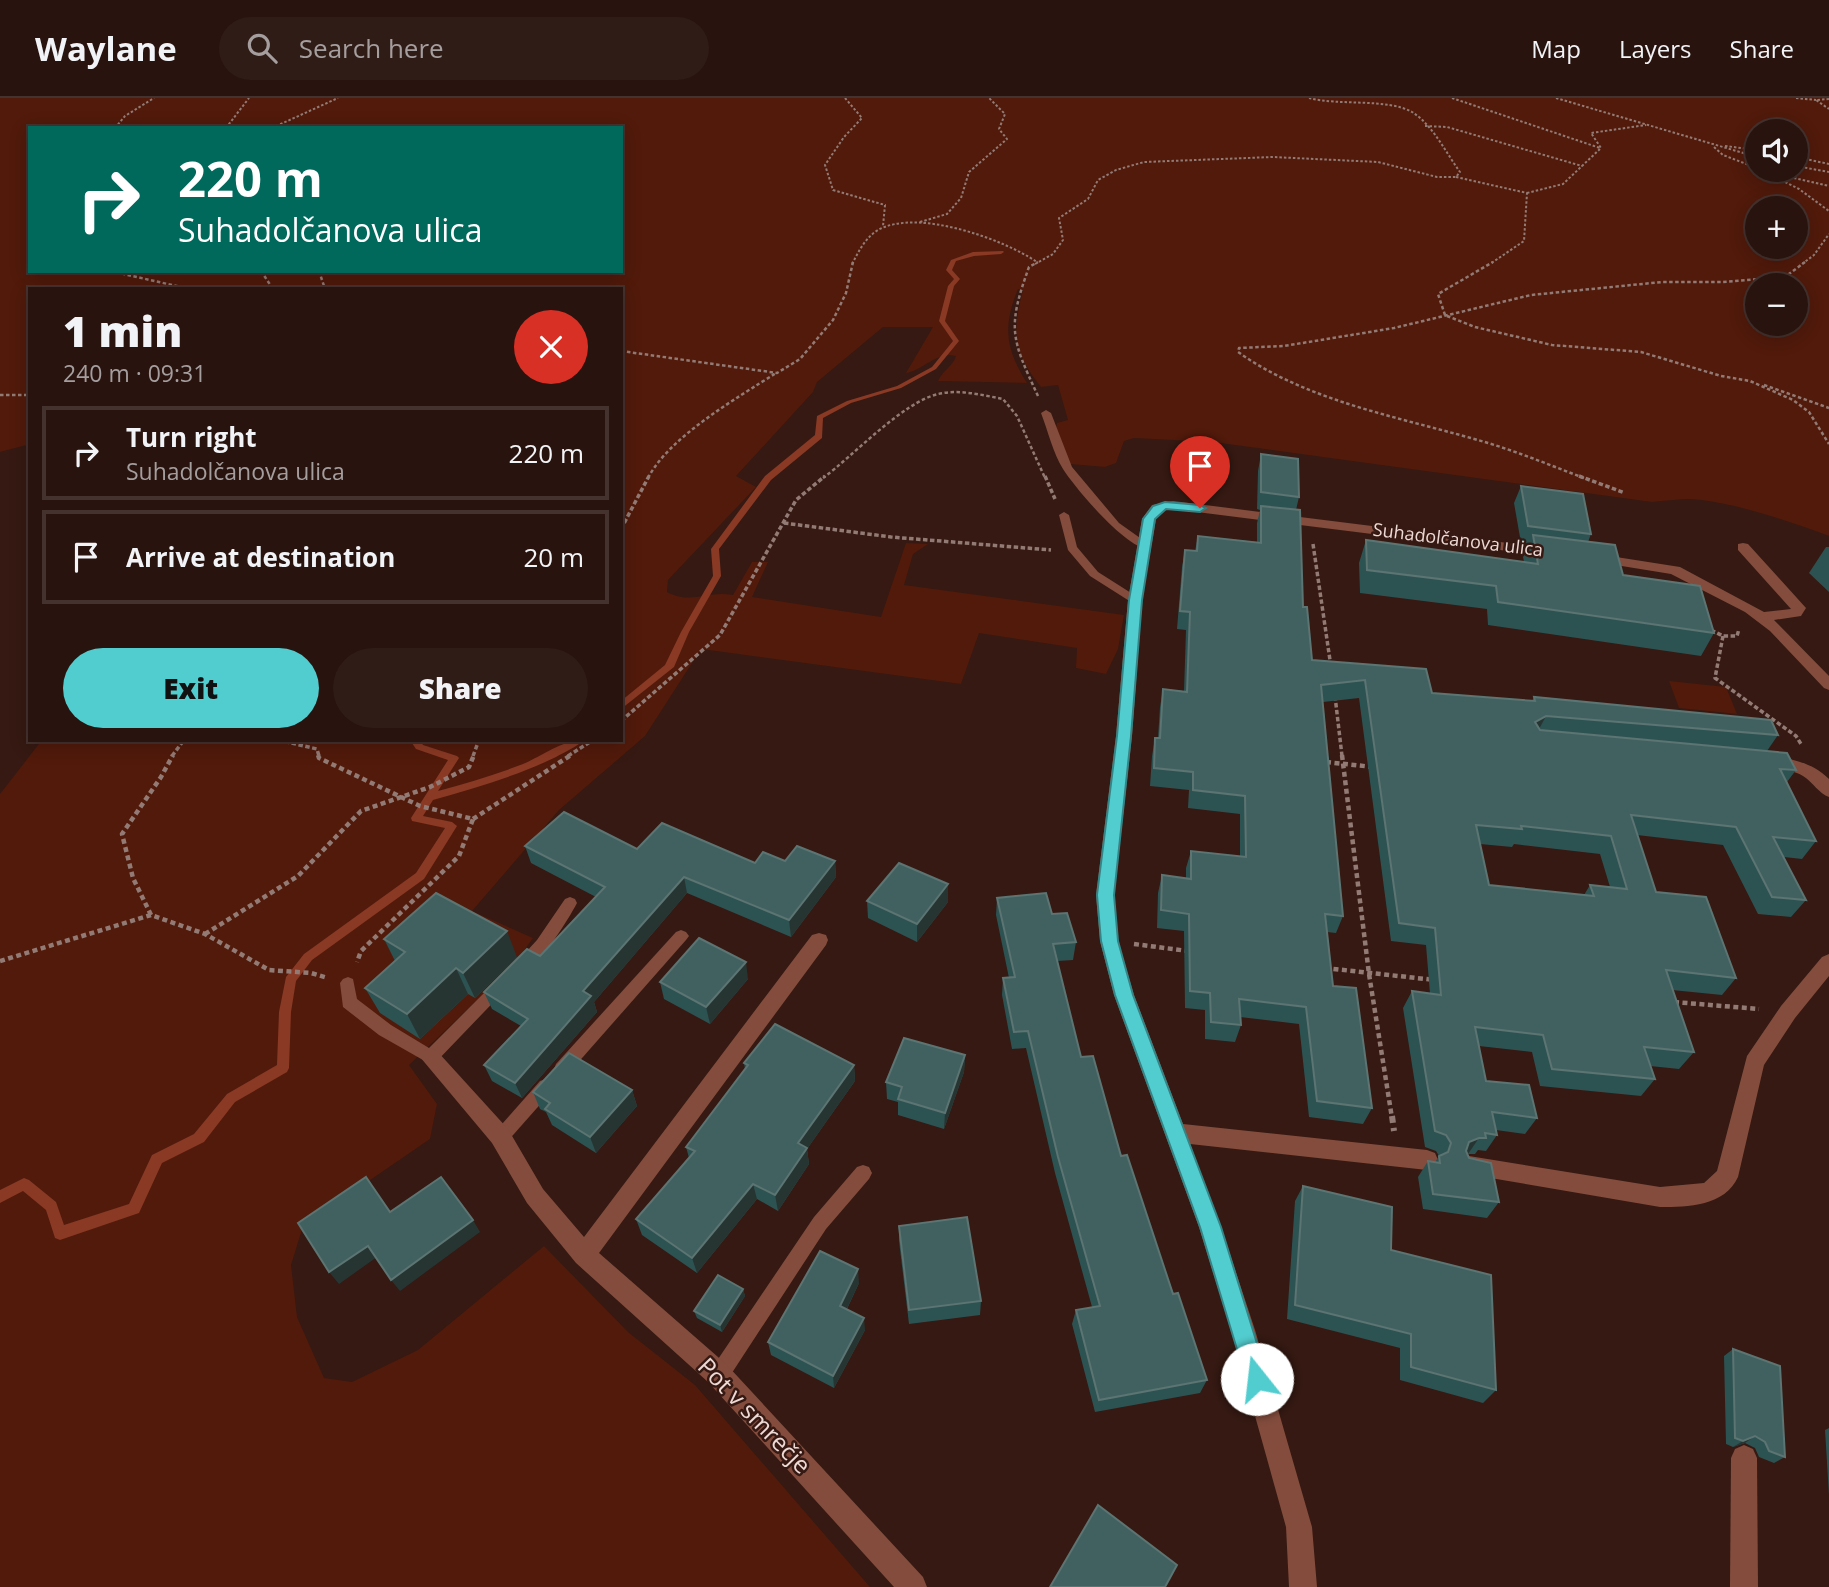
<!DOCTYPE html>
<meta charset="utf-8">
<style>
body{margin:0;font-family:"Open Sans",sans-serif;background:#301c17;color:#f1f3f6;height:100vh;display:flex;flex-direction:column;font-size:26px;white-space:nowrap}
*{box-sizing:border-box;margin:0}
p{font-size:23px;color:#a59e9e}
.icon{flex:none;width:38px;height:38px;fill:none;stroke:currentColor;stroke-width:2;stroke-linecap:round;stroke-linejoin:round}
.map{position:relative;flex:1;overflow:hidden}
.side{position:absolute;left:28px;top:189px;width:595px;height:455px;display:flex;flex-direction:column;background:#28130e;border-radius:0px;box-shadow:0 4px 18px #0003,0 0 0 2px #44322e}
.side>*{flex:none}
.guide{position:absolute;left:28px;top:28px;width:595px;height:147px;border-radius:0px;box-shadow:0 4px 18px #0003,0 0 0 2px #44322e;background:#00695c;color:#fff;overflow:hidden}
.fabs{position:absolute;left:1745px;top:21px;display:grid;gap:14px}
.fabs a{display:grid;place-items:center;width:63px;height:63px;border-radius:50%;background:#28130e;box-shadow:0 4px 18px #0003,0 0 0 2px #44322e;font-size:35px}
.pin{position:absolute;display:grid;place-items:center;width:60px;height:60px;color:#fff;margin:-72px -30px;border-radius:50% 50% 50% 0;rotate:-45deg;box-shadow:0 0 7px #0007}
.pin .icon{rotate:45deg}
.me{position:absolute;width:77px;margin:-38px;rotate:344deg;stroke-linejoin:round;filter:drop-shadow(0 0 5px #0008)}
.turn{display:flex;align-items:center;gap:24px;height:147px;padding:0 35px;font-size:32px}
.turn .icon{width:91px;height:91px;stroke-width:2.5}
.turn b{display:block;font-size:49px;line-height:60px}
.round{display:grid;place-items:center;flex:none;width:74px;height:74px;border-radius:37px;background:#301c17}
.overview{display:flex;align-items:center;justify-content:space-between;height:119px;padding:0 35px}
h1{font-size:42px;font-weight:800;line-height:52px}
.action{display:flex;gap:14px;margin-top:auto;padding:14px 35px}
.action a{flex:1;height:80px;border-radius:42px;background:#52cdcf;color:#111;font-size:28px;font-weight:800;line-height:80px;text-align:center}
.action a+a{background:#301c17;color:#f1f3f6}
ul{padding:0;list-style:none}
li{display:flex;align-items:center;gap:21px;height:94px;margin:0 14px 10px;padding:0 21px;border:4px solid #44322e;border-radius:0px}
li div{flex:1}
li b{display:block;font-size:26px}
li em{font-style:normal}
header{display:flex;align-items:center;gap:42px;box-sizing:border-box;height:98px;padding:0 35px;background:#28130e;border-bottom:2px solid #44322e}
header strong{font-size:33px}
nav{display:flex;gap:38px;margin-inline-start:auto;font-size:24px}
.search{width:490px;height:63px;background:#301c17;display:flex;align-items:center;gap:18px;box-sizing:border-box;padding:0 24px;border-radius:38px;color:#a59e9e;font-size:26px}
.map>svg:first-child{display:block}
</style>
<header>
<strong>Waylane</strong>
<div class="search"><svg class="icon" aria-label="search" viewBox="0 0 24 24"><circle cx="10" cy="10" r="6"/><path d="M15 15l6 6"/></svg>Search here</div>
<nav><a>Map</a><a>Layers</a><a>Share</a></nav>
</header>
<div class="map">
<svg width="1829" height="1489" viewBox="0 0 1829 1489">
<rect width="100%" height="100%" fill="#351912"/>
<g fill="#511a0b" fill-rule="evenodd">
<path d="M0 0H1829V438C1788 423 1734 404 1690 401 1678 401 1664 403 1652 404L1213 344 1134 340 1124 343 1116 365 1105 369 1070 366 1056 330 1057 325 1068 322 1058 287 1041 289C1013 254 1012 233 1023 192L1018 191C1003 228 1005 250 1027 285L938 283C942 273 954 267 956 258 936 253 924 272 906 275L933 229H883L817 284 813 294 736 378 756 389 668 482 667 494C690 507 708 492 733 497L752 464H768L752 499 881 519 906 445 928 446 913 456 904 487 1124 517 1118 551 1106 576 1076 570 1077 550 979 535 961 586 701 551 645 638 559 712 472 813 533 840 513 868 409 967 437 1006 430 1041 303 1128 291 1167 297 1219 324 1280 352 1284 418 1252 544 1148 628 1234 695 1287 870 1489H0V696L42 642H621V191H30V346L0 354ZM30 30H621V173H30ZM1757 33H1796V72H1757ZM1757 110H1796V149H1757ZM1757 187H1796V226H1757Z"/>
<path d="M1669 583 1726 589 1737 616 1679 610Z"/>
</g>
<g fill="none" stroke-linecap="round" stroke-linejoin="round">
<g fill="#893924" fill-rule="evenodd">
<path d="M1003 153 1004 154 1001 156 974 158 956 163 952 172 960 181 954 188 945 223 959 243 936 271 901 290 851 305 823 320 822 340 771 382 719 451 721 478 689 534 674 569 621 611V603L665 567 681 534 713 478 711 451 765 378 815 337 817 318 847 303 897 288 932 269 953 243 939 223 948 188 954 181 946 172 951 162 973 154Z"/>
<path d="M410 642H420L423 647 457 658 459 660 438 693C467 685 495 677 523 666 542 658 562 642 584 642 576 649 565 654 556 659 517 678 475 690 433 702L423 718 452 724 457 728 424 781 312 862 296 883 291 914 289 970 287 974 235 1004 204 1044 162 1065 139 1115 60 1142 55 1140 46 1112 23 1093 0 1105V1092L24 1080 29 1082 56 1104 64 1127 129 1106 152 1057 194 1036 227 996 277 967 279 914 286 879 304 856 416 775 445 730 412 723 411 720 448 662 416 651Z"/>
</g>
<g stroke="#937b75" stroke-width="2" stroke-dasharray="2.5 2" stroke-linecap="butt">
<path d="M845 0 862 20 844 39 825 67 833 92 885 107 883 128"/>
<path d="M1452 0 1600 50"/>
<path d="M1556 0 1757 59"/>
<path d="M1796 0 1816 2"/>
<path d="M1829 1 1816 2 1829 11"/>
<path d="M1425 28 1447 29 1582 68"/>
<path d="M115 30 125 18 154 0"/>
<path d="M226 30 249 0"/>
<path d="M272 30 338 0"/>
<path d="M1725 48 1757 52"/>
<path d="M1714 49 1723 57 1757 70"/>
<path d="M1796 59 1829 66"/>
<path d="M1796 68 1829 74"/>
<path d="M1761 72 1799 91 1829 113"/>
<path d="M1772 75 1829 88"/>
<path d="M1456 79 1527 95 1524 143 1490 166"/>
<path d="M1527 95 1563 86 1601 50 1591 35 1646 27"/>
<path d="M920 124 947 116 961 100 969 74 1007 41 999 31 1005 16 989 0"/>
<path d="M852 166C859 153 865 140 878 132 917 110 1003 141 1037 164"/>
<path d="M1035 166 1053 156 1063 142 1059 120 1088 101 1098 82 1116 72 1144 64 1273 59 1378 64 1437 79H1456L1460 74C1446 55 1433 27 1412 14 1387 0 1339 8 1309 0"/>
<path d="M1802 166 1814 157 1829 136"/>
</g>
<g stroke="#937b75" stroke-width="2.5" stroke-dasharray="3.5 2.5" stroke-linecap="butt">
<path d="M110 173 190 191"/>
<path d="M261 173 273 191"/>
<path d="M319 173 325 191"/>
<path d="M1445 217 1438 196 1493 164"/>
<path d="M1447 218 1475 229 1552 247 1641 254 1721 278 1750 283 1793 302 1809 314 1829 346"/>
<path d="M621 253 777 275 800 261 833 222 846 195 853 164"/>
<path d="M1764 287 1829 310"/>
<path d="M0 297H30"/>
<path d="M1038 298C1011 240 1007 230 1029 169L1038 164"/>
<path d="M648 380C669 339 737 300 776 275"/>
<path d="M823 380C853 358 903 304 938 296 959 291 982 297 1003 301L1017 318 1045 380"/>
<path d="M1584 380C1552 368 1521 355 1488 345 1405 320 1310 305 1238 254L1239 250 1284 248 1394 230 1531 197 1662 184H1723L1785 179 1805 164"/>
</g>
<g stroke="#937b75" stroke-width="3.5" stroke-dasharray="4.5 2.5" stroke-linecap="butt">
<path d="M1045 378 1055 401"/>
<path d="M1579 378 1625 395"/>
<path d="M784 425 891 439 1051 452"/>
<path d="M621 431 649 378"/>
<path d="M1313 446 1331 569"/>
<path d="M1711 532 1723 538H1737L1739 531"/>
<path d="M1723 538 1715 580 1796 638 1801 646"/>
<path d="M1335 598 1342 658"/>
<path d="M621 623 720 537 796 402 825 378"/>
<path d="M278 642 317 651 319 658"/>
<path d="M172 658 184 642"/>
<path d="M473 658 479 642"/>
<path d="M568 658 593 642"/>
</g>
<g stroke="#937b75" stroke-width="4.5" stroke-dasharray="5 3.5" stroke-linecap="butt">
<path d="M318 657 319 660 420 708 473 721 459 758 361 853 357 864"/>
<path d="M1342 657 1369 876 1392 1020"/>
<path d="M1326 664 1373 669"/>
<path d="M473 721 571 657"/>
<path d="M151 817 133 780 122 736 161 679 173 657"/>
<path d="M205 836 298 778 361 713 430 689 469 669 474 657"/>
<path d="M1134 846 1188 853"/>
<path d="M0 863 151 817 205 836 269 872 311 875 328 880"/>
<path d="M1325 870 1435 882"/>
<path d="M1674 904 1759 911"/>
</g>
<path stroke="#937b75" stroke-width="6" stroke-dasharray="7 5" stroke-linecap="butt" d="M1392 1018 1394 1033"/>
<g fill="#834c3d" fill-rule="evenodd">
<path d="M1046 312 1051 315 1072 369 1119 425 1150 447V451C1129 454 1075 390 1063 371 1053 355 1048 333 1041 315Z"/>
<path d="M1064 414 1069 417 1077 449 1098 474 1139 500V504H1131L1090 478 1068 452 1059 417Z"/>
<path d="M570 799 575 801 577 805C568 822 543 862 527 871 522 874 521 873 517 871L514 867 537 842 565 801Z"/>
<path d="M681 832 686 834 689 838 686 842 568 976 562 978 556 976 554 971 556 966 676 834Z"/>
<path d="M348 879 353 881 357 901 391 927 429 950 494 885 500 883 506 885 508 889 436 964 430 966 379 937 343 909 340 885 343 881Z"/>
<path d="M546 981 552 983 554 988 552 993 507 1044 501 1047 495 1044 492 1039 495 1034 540 983Z"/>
<path d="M863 1067 869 1069 872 1075 869 1081 826 1131 726 1284 719 1287 712 1284 709 1277 712 1270 814 1119 857 1069Z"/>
</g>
<g fill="#834c3d" fill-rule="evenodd">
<path d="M1173 403 1549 450 1556 454 1549 458 1173 411 1161 413 1156 421 1142 502 1132 638 1114 797 1118 843 1134 897 1183 1026 1427 1052 1435 1055 1438 1062 1435 1069 1427 1072 1190 1046 1221 1129 1255 1232 1312 1429 1317 1489H1289L1286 1429 1231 1232 1199 1129 1114 897 1100 843 1096 797 1116 638 1128 502 1142 421 1152 407Z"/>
<path d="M1743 445 1748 446 1806 510 1801 518 1774 522 1829 578V592L1824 590 1770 533 1745 514 1671 476 1597 464 1590 460 1597 456 1680 469 1764 514 1791 511 1738 452V446Z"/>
<path d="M1771 658C1793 661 1813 665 1829 681V699C1819 696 1813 684 1803 678 1791 671 1778 672 1765 668L1763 664Z"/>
<path d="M819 835 826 837 828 842 826 847 599 1155 726 1266 923 1479 927 1489H894L708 1284 576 1165 527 1105 492 1045 420 959 423 953 430 950 437 953 508 1031 543 1091 584 1139 812 837Z"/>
<path d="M1829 856V878L1795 920 1764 967 1738 1079C1725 1108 1688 1109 1660 1109L1461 1075 1458 1068 1461 1061 1469 1058 1660 1089 1704 1085 1717 1073 1747 958 1781 908 1822 859Z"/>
<path d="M1744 1347 1753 1351 1757 1360 1758 1489H1730L1731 1360 1735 1351Z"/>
</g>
</g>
<g fill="#2d5252" fill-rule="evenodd">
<path d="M1261 356 1299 399 1296 412 1303 509 1312 562 1432 595 1532 603 1534 599 1778 637 1767 653 1796 672 1787 684 1816 743 1802 761 1784 759 1806 802 1791 819 1758 816 1723 747 1637 737 1656 794 1736 880 1722 897 1672 892 1694 954 1679 971 1650 968 1655 981 1641 998 1540 988 1532 954 1479 948 1486 983 1537 1020 1525 1036 1496 1032 1497 1037 1486 1053 1478 1052 1475 1056H1467L1499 1104 1487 1120 1423 1111 1418 1079 1428 1063 1435 1064 1439 1058 1436 1053 1425 1049 1403 910 1412 893 1430 896 1426 847 1391 843 1359 600 1323 604 1343 818 1336 835 1327 834 1333 888 1372 1010 1363 1026 1309 1019 1299 926 1240 919 1241 927 1235 944 1205 941V912L1185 910 1184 833 1157 830 1158 795 1162 777 1186 780V770L1191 753 1240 759V716L1188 710 1189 692 1150 688 1152 658 1155 640H1158L1160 609 1163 591 1184 593 1186 532 1177 531 1182 469 1185 452 1195 453 1198 438 1257 444V425L1260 412 1257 411 1258 373ZM1480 746 1512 749 1514 746 1600 756 1610 789 1590 787 1584 797 1489 787Z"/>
<path d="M1521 388 1591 436 1588 444 1623 477 1714 535 1701 558 1488 527 1487 511 1360 495 1359 465 1366 442 1524 464 1523 459 1528 446 1521 445 1514 405Z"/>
<path d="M1826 449H1829V494L1809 475Z"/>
<path d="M525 748 637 751 755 765 785 763H835L836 779 791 839 687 795 594 904 597 914 522 1000 492 983 484 967 521 928 492 911 484 894 540 858 596 799 531 765Z"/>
<path d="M997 800 1052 816 1076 844 1073 862 1057 863 1081 959 1121 1058 1207 1282 1200 1295 1095 1314 1072 1226 1076 1212 1092 1209 1055 1075 1026 950 1012 951 1002 897 1003 880H1009L996 817Z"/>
<path d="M867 803 948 804 917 844 868 820Z"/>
<path d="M384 841 517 859 475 900 468 896 420 941 380 915 365 890 395 863Z"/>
<path d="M748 881 710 926 664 901 660 884Z"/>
<path d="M965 957 964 974 944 1031 898 1017V1004L887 1001 886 984Z"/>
<path d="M744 965 854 967 855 983 807 1051 809 1066 778 1113 757 1101 697 1175 642 1137 636 1121 689 1060 686 1049 745 971Z"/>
<path d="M632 992 637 1008 596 1055 552 1027 546 1014 540 1011 533 994Z"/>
<path d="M1303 1088 1391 1152 1496 1292 1483 1305 1400 1282V1250L1287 1221 1295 1103Z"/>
<path d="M899 1128 981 1203 980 1217 909 1226 899 1143Z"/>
<path d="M859 1185 847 1211 865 1232 834 1290 771 1257 768 1244Z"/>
<path d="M743 1191 745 1198 722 1234 697 1220 694 1213Z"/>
<path d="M1733 1251 1785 1359 1774 1365 1759 1359 1755 1350 1745 1345 1733 1349 1726 1346 1724 1258Z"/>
<path d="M1829 1330V1397L1825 1332Z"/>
</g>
<g fill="#273532">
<path d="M1546 618 1537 635 1535 624Z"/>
<path d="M835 763 836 779 791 839 789 822Z"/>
<path d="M684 779 687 795 594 904 597 914 522 1000 515 985 583 893Z"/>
<path d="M948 786V804L917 844V826Z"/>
<path d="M507 833 517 859 475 900 463 875Z"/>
<path d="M746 864 748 881 710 926 706 909Z"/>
<path d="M456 870 468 896 420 941 407 916Z"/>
<path d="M965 957 964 974 944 1031 945 1015Z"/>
<path d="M854 967 855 983 807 1051 809 1066 778 1113 775 1097 798 1045Z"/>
<path d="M632 992 637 1008 596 1055 590 1039Z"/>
<path d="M1479 1040 1468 1056 1459 1060 1469 1044Z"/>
<path d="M753 1086 757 1101 697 1175 692 1160Z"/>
<path d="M473 1122 480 1134 400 1193 391 1182Z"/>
<path d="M368 1148 377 1159 339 1186 329 1174Z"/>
<path d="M858 1171 859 1185 842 1221 840 1208Z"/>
<path d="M743 1191 745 1198 722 1234 720 1227Z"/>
<path d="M864 1220 865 1232 834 1290 833 1278Z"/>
<path d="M1755 1338 1745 1345 1733 1349 1743 1343Z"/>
</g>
<g fill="#416160" stroke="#5c7472" stroke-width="2" fill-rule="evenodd">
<path d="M1261 356 1298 361 1299 399 1261 394Z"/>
<path d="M1521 388 1583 396 1591 436 1528 428Z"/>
<path d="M1261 408 1300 412 1303 509H1307L1312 562 1426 571 1432 595 1535 603 1534 599 1771 622 1778 637 1546 618 1535 624 1540 632 1787 655 1796 672 1780 671 1816 743 1773 739 1806 802 1772 799 1736 729 1631 717 1656 794 1706 799 1736 880 1666 872 1694 954 1644 949 1655 981 1552 971 1543 937 1475 929 1486 983 1529 987 1537 1020 1492 1014 1497 1037 1485 1035 1486 1040H1479L1469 1044 1466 1053 1469 1060 1491 1065 1499 1104 1433 1096 1428 1063 1440 1065 1439 1058 1448 1054 1451 1045 1446 1037 1435 1033 1412 893 1441 897 1435 830 1399 825 1365 582 1321 587 1343 818 1325 816 1333 888 1356 890 1372 1010 1317 1003 1306 909 1239 901 1241 927 1211 924 1210 895 1190 893 1189 816 1161 812 1162 777 1191 781V753L1246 759 1245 698 1193 692V674L1154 670 1155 640H1160L1163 591 1187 594 1190 514 1180 513 1185 452 1197 453 1198 438 1261 445ZM1476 727 1522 731 1521 728 1611 738 1627 791 1590 787 1594 798 1489 787Z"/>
<path d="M1533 437 1615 447 1623 477 1700 488 1714 535 1498 504 1496 488 1367 472 1366 442 1538 466Z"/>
<path d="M564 714 637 751 662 725 755 765 763 754 785 763 797 748 835 763 789 822 684 779 583 893 591 898 515 985 484 967 528 921 484 894 527 851 540 858 605 789 525 748Z"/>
<path d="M899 765 948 786 917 826 867 803Z"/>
<path d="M436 795 507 833 463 875 456 870 407 916 365 890 405 854 384 841Z"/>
<path d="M1046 795 1052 816 1067 815 1076 844 1053 846 1081 959 1093 958 1121 1058 1127 1057 1173 1196 1178 1195 1207 1282 1099 1302 1076 1212 1100 1208 1058 1059 1028 933 1014 934 1003 880 1015 879 997 800Z"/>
<path d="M699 840 746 864 706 909 660 884Z"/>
<path d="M775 926 854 967 798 1045 807 1050 775 1097 753 1086 692 1160 636 1121 695 1053 686 1049 748 967 744 965Z"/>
<path d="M904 940 965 957 945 1015 898 1001 902 989 886 984Z"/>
<path d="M569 955 632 992 590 1039 545 1011 550 1005 533 994Z"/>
<path d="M366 1079 390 1114 441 1079 473 1122 391 1182 368 1148 329 1174 298 1125Z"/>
<path d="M1303 1088 1392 1109 1391 1152 1491 1177 1496 1292 1411 1269V1236L1295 1207Z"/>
<path d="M967 1119 981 1203 909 1212 899 1128Z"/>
<path d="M820 1153 858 1171 840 1208 864 1220 833 1278 768 1244Z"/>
<path d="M718 1177 743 1191 720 1227 694 1213Z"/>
<path d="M1733 1251 1780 1268 1785 1359 1769 1353 1765 1344 1755 1338 1743 1343 1735 1340Z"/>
<path d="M1098 1407 1177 1467 1165 1489H1050Z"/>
</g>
<path fill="#52cdcf" stroke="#358587" stroke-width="2" d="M1165 404 1200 407 1206 410 1200 414 1166 411 1155 421 1142 502 1131 638 1114 797 1118 843 1133 897 1221 1129 1268 1281 1265 1289 1257 1293 1249 1289 1246 1281 1200 1129 1115 897 1101 843 1097 797 1117 638 1129 502 1143 421 1153 408Z"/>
<g text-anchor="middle" stroke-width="5" stroke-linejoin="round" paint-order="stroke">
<g font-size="18" fill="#eedad5" stroke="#351912">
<text transform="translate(1458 442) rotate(7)" y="6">Suhadolčanova ulica</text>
</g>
<g font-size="24" fill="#eedad5" stroke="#351912">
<text transform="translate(754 1318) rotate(46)" y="8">Pot v smrečje</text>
</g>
</g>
</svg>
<div class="fabs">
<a><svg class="icon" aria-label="sound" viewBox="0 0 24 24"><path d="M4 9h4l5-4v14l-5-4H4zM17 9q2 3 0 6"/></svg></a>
<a>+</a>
<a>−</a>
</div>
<div class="pin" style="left:1200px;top:410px;background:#d93025"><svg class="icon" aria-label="arrive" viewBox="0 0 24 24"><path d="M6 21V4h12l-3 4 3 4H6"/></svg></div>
<svg class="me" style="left:1257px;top:1281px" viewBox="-20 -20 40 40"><circle r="19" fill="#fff"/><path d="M0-13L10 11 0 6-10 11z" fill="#52cdcf"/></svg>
<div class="guide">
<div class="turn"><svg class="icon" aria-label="right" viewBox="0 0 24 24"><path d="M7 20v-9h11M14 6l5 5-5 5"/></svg><div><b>220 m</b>Suhadolčanova ulica</div></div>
</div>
<section class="side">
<div class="overview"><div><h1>1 min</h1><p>240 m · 09:31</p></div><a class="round" style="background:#d93025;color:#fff"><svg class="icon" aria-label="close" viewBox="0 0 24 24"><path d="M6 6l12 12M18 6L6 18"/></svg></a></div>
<ul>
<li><svg class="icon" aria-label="right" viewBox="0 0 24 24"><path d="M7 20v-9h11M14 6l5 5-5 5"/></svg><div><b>Turn right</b><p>Suhadolčanova ulica</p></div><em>220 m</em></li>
<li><svg class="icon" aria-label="arrive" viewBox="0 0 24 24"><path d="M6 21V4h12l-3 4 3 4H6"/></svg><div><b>Arrive at destination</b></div><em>20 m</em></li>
</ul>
<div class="action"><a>Exit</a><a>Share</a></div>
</section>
</div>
